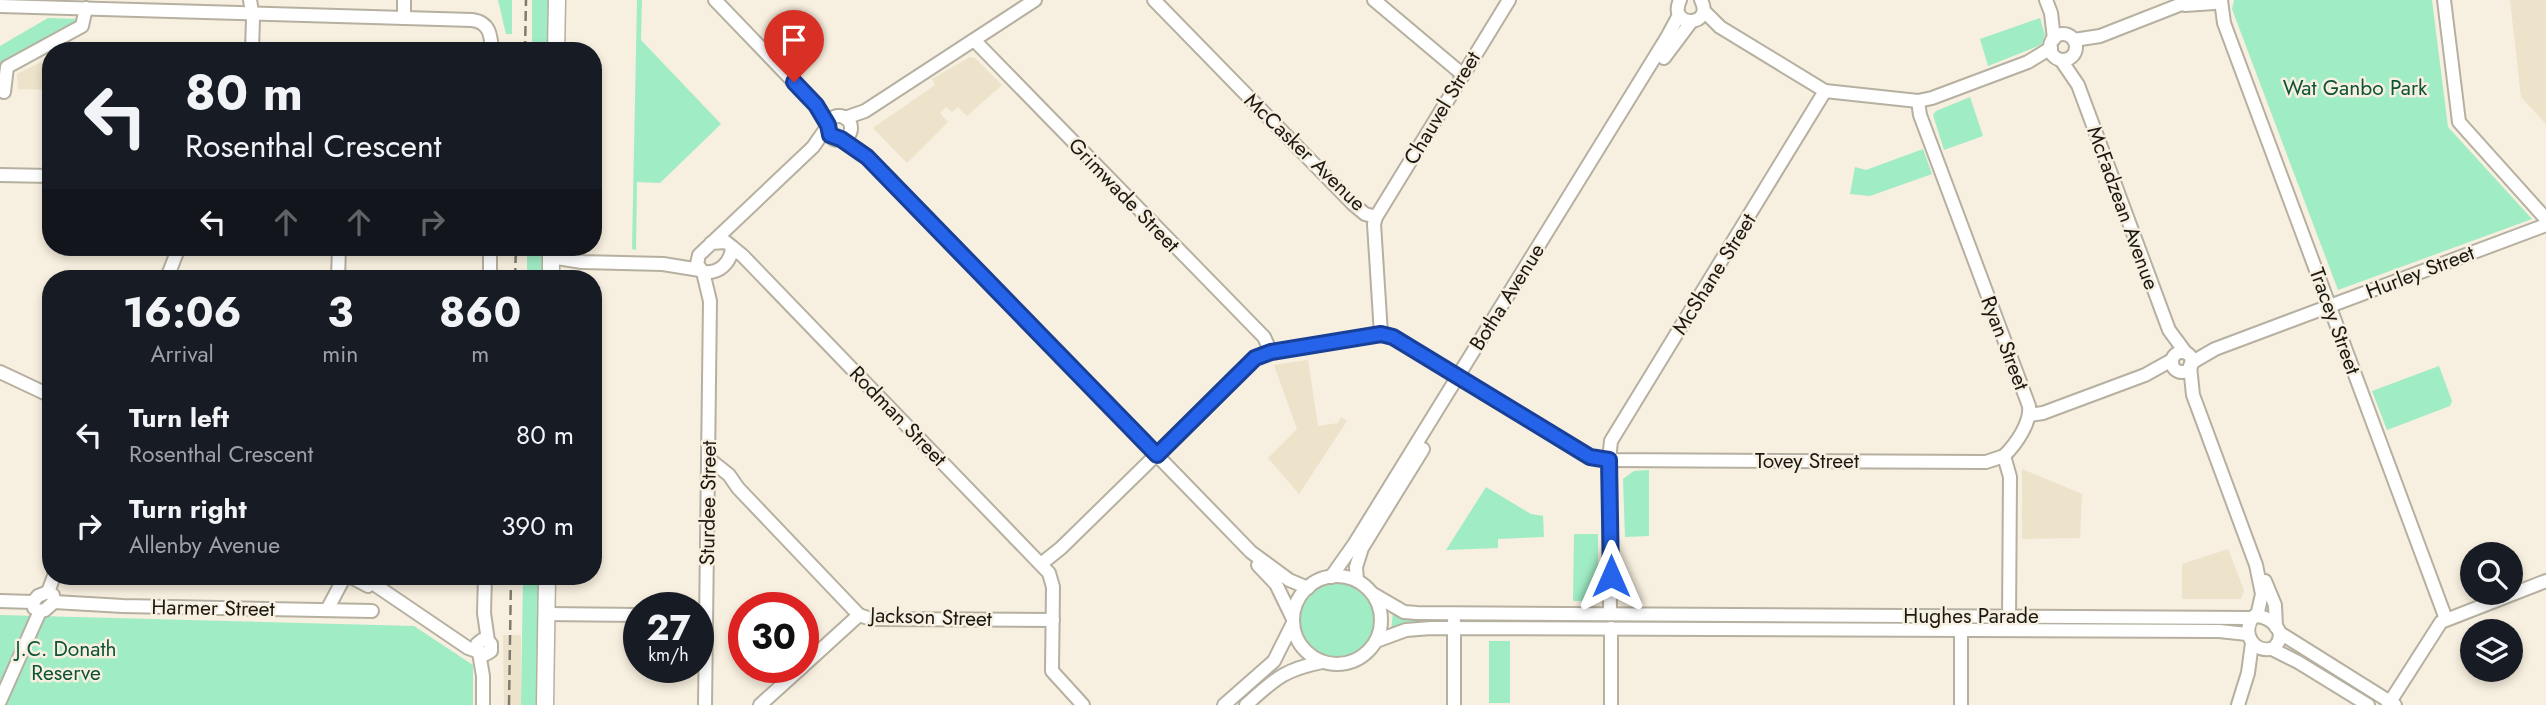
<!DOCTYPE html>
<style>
body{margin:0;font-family:Jost,sans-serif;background:#20242c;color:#f1f3f6;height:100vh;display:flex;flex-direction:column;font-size:26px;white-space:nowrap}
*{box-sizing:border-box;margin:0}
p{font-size:23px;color:#9ea1a6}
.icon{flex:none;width:38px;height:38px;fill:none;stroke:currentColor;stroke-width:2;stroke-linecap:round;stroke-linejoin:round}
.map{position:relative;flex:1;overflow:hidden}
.details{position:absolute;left:42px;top:270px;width:560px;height:315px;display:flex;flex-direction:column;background:#171b24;border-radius:28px;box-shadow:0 4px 10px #0003}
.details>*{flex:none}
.guide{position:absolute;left:42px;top:42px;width:560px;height:214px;border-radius:28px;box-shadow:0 4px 10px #0003;background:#171b24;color:#f1f3f6;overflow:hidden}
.tools{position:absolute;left:2460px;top:542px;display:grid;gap:14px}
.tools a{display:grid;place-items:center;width:63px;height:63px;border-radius:50%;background:#171b24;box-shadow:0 4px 10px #0003;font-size:35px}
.speed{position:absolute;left:623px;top:592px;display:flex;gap:14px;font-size:35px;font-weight:700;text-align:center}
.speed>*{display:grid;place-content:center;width:91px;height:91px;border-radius:50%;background:#171b24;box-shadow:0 4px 10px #0003;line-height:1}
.speed small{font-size:18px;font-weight:400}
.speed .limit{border:10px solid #d22;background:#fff;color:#111}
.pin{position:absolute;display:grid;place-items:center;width:60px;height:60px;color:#fff;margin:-72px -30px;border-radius:50% 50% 50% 0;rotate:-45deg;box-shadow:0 0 7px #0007}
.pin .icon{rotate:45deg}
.me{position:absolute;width:77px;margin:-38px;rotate:0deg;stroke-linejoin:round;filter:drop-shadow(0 0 5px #0008)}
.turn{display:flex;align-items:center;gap:24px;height:147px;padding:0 28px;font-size:32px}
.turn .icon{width:91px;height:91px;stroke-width:2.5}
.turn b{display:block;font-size:49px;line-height:60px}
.lanes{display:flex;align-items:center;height:66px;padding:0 28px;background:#0003;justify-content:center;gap:35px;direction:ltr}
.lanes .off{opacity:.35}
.eta{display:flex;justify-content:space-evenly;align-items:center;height:119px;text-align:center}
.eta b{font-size:42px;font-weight:700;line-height:49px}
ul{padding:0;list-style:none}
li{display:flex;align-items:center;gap:21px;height:91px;padding:0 28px}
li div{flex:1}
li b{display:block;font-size:26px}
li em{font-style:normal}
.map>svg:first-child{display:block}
</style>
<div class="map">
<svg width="2546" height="705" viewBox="0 0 2546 705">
<rect width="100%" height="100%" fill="#f7efdf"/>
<g fill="#ede3cb">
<path d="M2510 0H2546V124L2521 97Z"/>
<path d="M51 57V90L18 89 17 74Z"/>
<path d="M970 57 975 58 1002 85 967 116 958 107 952 112 946 107 940 113 948 122 907 163 873 128 935 85 932 79Z"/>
<path d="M1308 360 1318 426 1338 423 1341 417 1347 421 1299 494 1268 458 1297 429 1274 365Z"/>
<path d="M2022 469 2082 494 2080 538 2022 539Z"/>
<path d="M2228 549 2244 590 2241 599H2182V564Z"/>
<path d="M503 635H521V705H504Z"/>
</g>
<g fill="#a0ecc5">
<path d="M498 0H512V34H506Z"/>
<path d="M532 0H548L547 51H532Z"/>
<path d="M637 0H642L641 40 721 124 660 183 637 182 636 250 632 249Z"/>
<path d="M2234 0H2432L2448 127 2532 219 2338 290 2232 9Z"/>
<path d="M48 18 79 19 74 26 9 58 0 73V46Z"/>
<path d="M2040 18 2045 35 2041 45 1988 66 1980 39Z"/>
<path d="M1970 97 1983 136 1944 150 1933 115 1936 111Z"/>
<path d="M1923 149 1932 174 1870 196 1850 194 1855 167 1866 170Z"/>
<path d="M527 247H543L542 278H527Z"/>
<path d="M2439 366 2452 401 2450 406 2387 430 2372 391Z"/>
<path d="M1649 470V536L1625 537 1623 479 1634 471Z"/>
<path d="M1486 487 1531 514 1543 516 1544 537 1498 539V548L1446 550Z"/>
<path d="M1574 534H1598V601H1573Z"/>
<path d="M523 576H538L536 705H521Z"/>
<circle cx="1337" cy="621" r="41"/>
<path d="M1393 613C1409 618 1435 613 1447 624L1391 630Z"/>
<path d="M0 615 414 626 473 665V705H0Z"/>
<rect x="1489" y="641" width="21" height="62"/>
</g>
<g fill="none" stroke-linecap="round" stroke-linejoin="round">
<g stroke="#b6b0a0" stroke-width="16">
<g id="minor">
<path d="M250 0 253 18 252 51"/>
<path d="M715 0 816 105 828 125"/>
<path d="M1154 0 1353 204 1365 214 1376 217"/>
<path d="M1374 0 1462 74"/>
<path d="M1680 0C1667 29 1715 27 1701 0"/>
<path d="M2046 0 2051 13 2054 39"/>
<path d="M2221 0 2224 23 2446 619"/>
<path d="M2444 0 2459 122 2546 219"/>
<path d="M2185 5 2214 3 2220 0"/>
<path d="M0 6 472 20C490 22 491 36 492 51"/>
<path d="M1704 11 1720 27 1825 91 1918 101 1932 98 2028 62 2051 48"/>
<path d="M404 18V0"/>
<circle cx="2063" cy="47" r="13"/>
<path d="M974 40 1264 337 1271 352"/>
<path d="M2074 40 2100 36 2192 0"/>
<path d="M1664 58 1691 22"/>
<path d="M2061 60 2078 85 2169 330 2186 353"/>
<path d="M1825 91 1611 441 1609 460 1986 462 2004 456"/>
<path d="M4 92 7 67 82 26 86 8"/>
<path d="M1918 101 1920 115 2029 406C2031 423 2016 444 2004 456L2010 477 2009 623"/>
<circle cx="839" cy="128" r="12"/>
<path d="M845 118 865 111 1035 0"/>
<path d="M841 139 867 157 1251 552 1289 580 1308 588"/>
<path d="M0 175 51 176"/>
<path d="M711 243 726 242 732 247C731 263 719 274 703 272L697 264 699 255 813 147 827 127"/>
<path d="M732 247 743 256 1049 573 1053 587 1052 671 1083 705"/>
<path d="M551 257 582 262 663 264 700 270"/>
<path d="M703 272 710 301 705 705"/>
<path d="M167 278 179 247"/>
<path d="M338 278 339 247"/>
<path d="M490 278V247"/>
<path d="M1381 334 1374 224 1376 217 1509 0"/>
<circle cx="2182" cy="362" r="10"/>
<path d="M2191 363 2215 349 2546 225"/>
<path d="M2190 366 2193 395 2256 565 2262 594 2257 616"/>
<path d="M0 372 51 396"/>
<path d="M2029 415 2043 413 2145 375 2172 360"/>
<path d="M709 459 729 475 738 488 859 615 871 619 1053 620"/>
<path d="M1041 564 1061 548 1255 358 1271 352 1381 334 1393 337 1590 457 1609 460 1610 614"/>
<path d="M1258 565 1276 584 1293 619"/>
<circle cx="1337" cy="620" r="44"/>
<path d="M349 576 368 586"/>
<path d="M362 576 468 648 486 654 491 651V644L486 640H482L477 644V651"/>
<path d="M485 576 484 613 488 641"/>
<path d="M1331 577 1355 543 1666 39 1679 15"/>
<path d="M1357 581 1356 567 1362 548 1423 449"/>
<path d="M2265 581 2275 605 2276 627"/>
<path d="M48 592 53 595 54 602 45 610 40 611 34 608 33 602 38 596Z"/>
<path d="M48 592 54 576"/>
<path d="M1373 594 1404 612 1417 613 2251 618"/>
<path d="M0 601 33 602"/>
<path d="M54 602 123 606 372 611"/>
<path d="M327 610 345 576"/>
<path d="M546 614 639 615"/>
<path d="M1961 623V705"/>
<path d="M1611 628V705"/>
<path d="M2280 633 2279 641 2274 648C2254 655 2240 632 2254 616 2266 616 2275 622 2280 633L2395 705"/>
<path d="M1376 641 1406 630 1431 628 2219 631 2247 634"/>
<path d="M2272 649 2298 662 2368 705"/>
<path d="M479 653 483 676V705"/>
<path d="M803 666 859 615"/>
<path d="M0 701 40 611"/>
<path d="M760 705 802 667"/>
<path d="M1224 705 1274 661 1293 623"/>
<path d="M1246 705C1275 679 1283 670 1322 662"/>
<path d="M1454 705V621"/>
<path d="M2238 705 2248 673 2252 643"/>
<path d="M2388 705 2441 622 2546 581"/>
</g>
</g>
<g stroke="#b6b0a0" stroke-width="19">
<g id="major">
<path d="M556 51 557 0"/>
<path d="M551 278V247"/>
<path d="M545 705 547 576"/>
</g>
</g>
<use href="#minor" stroke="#fff" stroke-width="12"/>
<use href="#major" stroke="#fff" stroke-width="16"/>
<g stroke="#807b70" stroke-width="2.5" stroke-dasharray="10 5" stroke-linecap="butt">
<path d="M525 51 526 0"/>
<path d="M515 278 516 247"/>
<path d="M509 705 511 576"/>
</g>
</g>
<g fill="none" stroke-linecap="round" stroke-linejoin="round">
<g stroke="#184099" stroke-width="18">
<path id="route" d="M794 82 816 105 828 125 830 135 841 139 867 157 1157 455 1255 358 1271 352 1381 334 1393 337 1590 457 1609 460 1611 576"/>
</g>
<use href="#route" stroke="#2563eb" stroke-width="12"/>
</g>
<g text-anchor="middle" stroke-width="5" stroke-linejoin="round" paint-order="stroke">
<g font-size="21" fill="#0c5338" stroke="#f7efdf">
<text x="2355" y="95">Wat Ganbo Park</text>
<text x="66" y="656">J.C. Donath<tspan x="66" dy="24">Reserve</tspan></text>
</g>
<g font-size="21" fill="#1c1913" stroke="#f7efdf">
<text transform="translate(1442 108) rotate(-59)" y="7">Chauvel Street</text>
<text transform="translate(1305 152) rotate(44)" y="7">McCasker Avenue</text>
<text transform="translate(1124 195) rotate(46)" y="7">Grimwade Street</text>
<text transform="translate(2123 208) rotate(70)" y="7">McFadzean Avenue</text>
<text transform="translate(2420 272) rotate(-21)" y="7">Hurley Street</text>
<text transform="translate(1714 274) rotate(-58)" y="7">McShane Street</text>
<text transform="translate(1507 297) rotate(-58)" y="7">Botha Avenue</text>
<text transform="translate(2335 321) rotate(70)" y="7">Tracey Street</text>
<text transform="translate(2005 343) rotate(69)" y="7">Ryan Street</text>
<text transform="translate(898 416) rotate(46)" y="7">Rodman Street</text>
<text x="1807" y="468">Tovey Street</text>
<text transform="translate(708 503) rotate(-89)" y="7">Sturdee Street</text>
<text transform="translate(213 608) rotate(1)" y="7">Harmer Street</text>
<text x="1971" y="623">Hughes Parade</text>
<text transform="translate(931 617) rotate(2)" y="7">Jackson Street</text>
</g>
</g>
</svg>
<div class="tools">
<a><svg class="icon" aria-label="search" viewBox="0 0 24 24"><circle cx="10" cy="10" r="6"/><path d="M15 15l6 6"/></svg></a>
<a><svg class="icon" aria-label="layers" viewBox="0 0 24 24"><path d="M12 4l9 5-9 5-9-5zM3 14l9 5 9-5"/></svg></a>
</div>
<div class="speed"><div>27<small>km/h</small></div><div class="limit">30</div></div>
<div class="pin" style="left:794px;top:82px;background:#d93025"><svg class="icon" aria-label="arrive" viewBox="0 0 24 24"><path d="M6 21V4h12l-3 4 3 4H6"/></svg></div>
<svg class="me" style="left:1611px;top:576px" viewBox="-20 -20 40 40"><path d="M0-17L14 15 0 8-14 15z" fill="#2563eb" stroke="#fff" stroke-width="4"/></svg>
<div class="guide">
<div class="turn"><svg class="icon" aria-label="left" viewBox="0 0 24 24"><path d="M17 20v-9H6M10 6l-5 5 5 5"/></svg><div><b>80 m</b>Rosenthal Crescent</div></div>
<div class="lanes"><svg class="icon" aria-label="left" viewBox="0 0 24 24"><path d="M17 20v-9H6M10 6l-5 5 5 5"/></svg><svg class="icon off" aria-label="ahead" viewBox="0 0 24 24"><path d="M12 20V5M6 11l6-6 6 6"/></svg><svg class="icon off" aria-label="ahead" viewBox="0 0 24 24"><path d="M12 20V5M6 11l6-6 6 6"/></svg><svg class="icon off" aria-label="right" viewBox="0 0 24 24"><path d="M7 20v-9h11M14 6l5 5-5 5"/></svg></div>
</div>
<section class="details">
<div class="eta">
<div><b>16:06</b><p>Arrival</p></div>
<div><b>3</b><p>min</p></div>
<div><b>860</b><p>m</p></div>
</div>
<ul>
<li><svg class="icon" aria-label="left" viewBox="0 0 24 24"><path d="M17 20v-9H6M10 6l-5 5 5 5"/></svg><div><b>Turn left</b><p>Rosenthal Crescent</p></div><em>80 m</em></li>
<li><svg class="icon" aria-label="right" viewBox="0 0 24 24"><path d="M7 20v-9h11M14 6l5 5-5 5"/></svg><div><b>Turn right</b><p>Allenby Avenue</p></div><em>390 m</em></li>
</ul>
</section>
</div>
